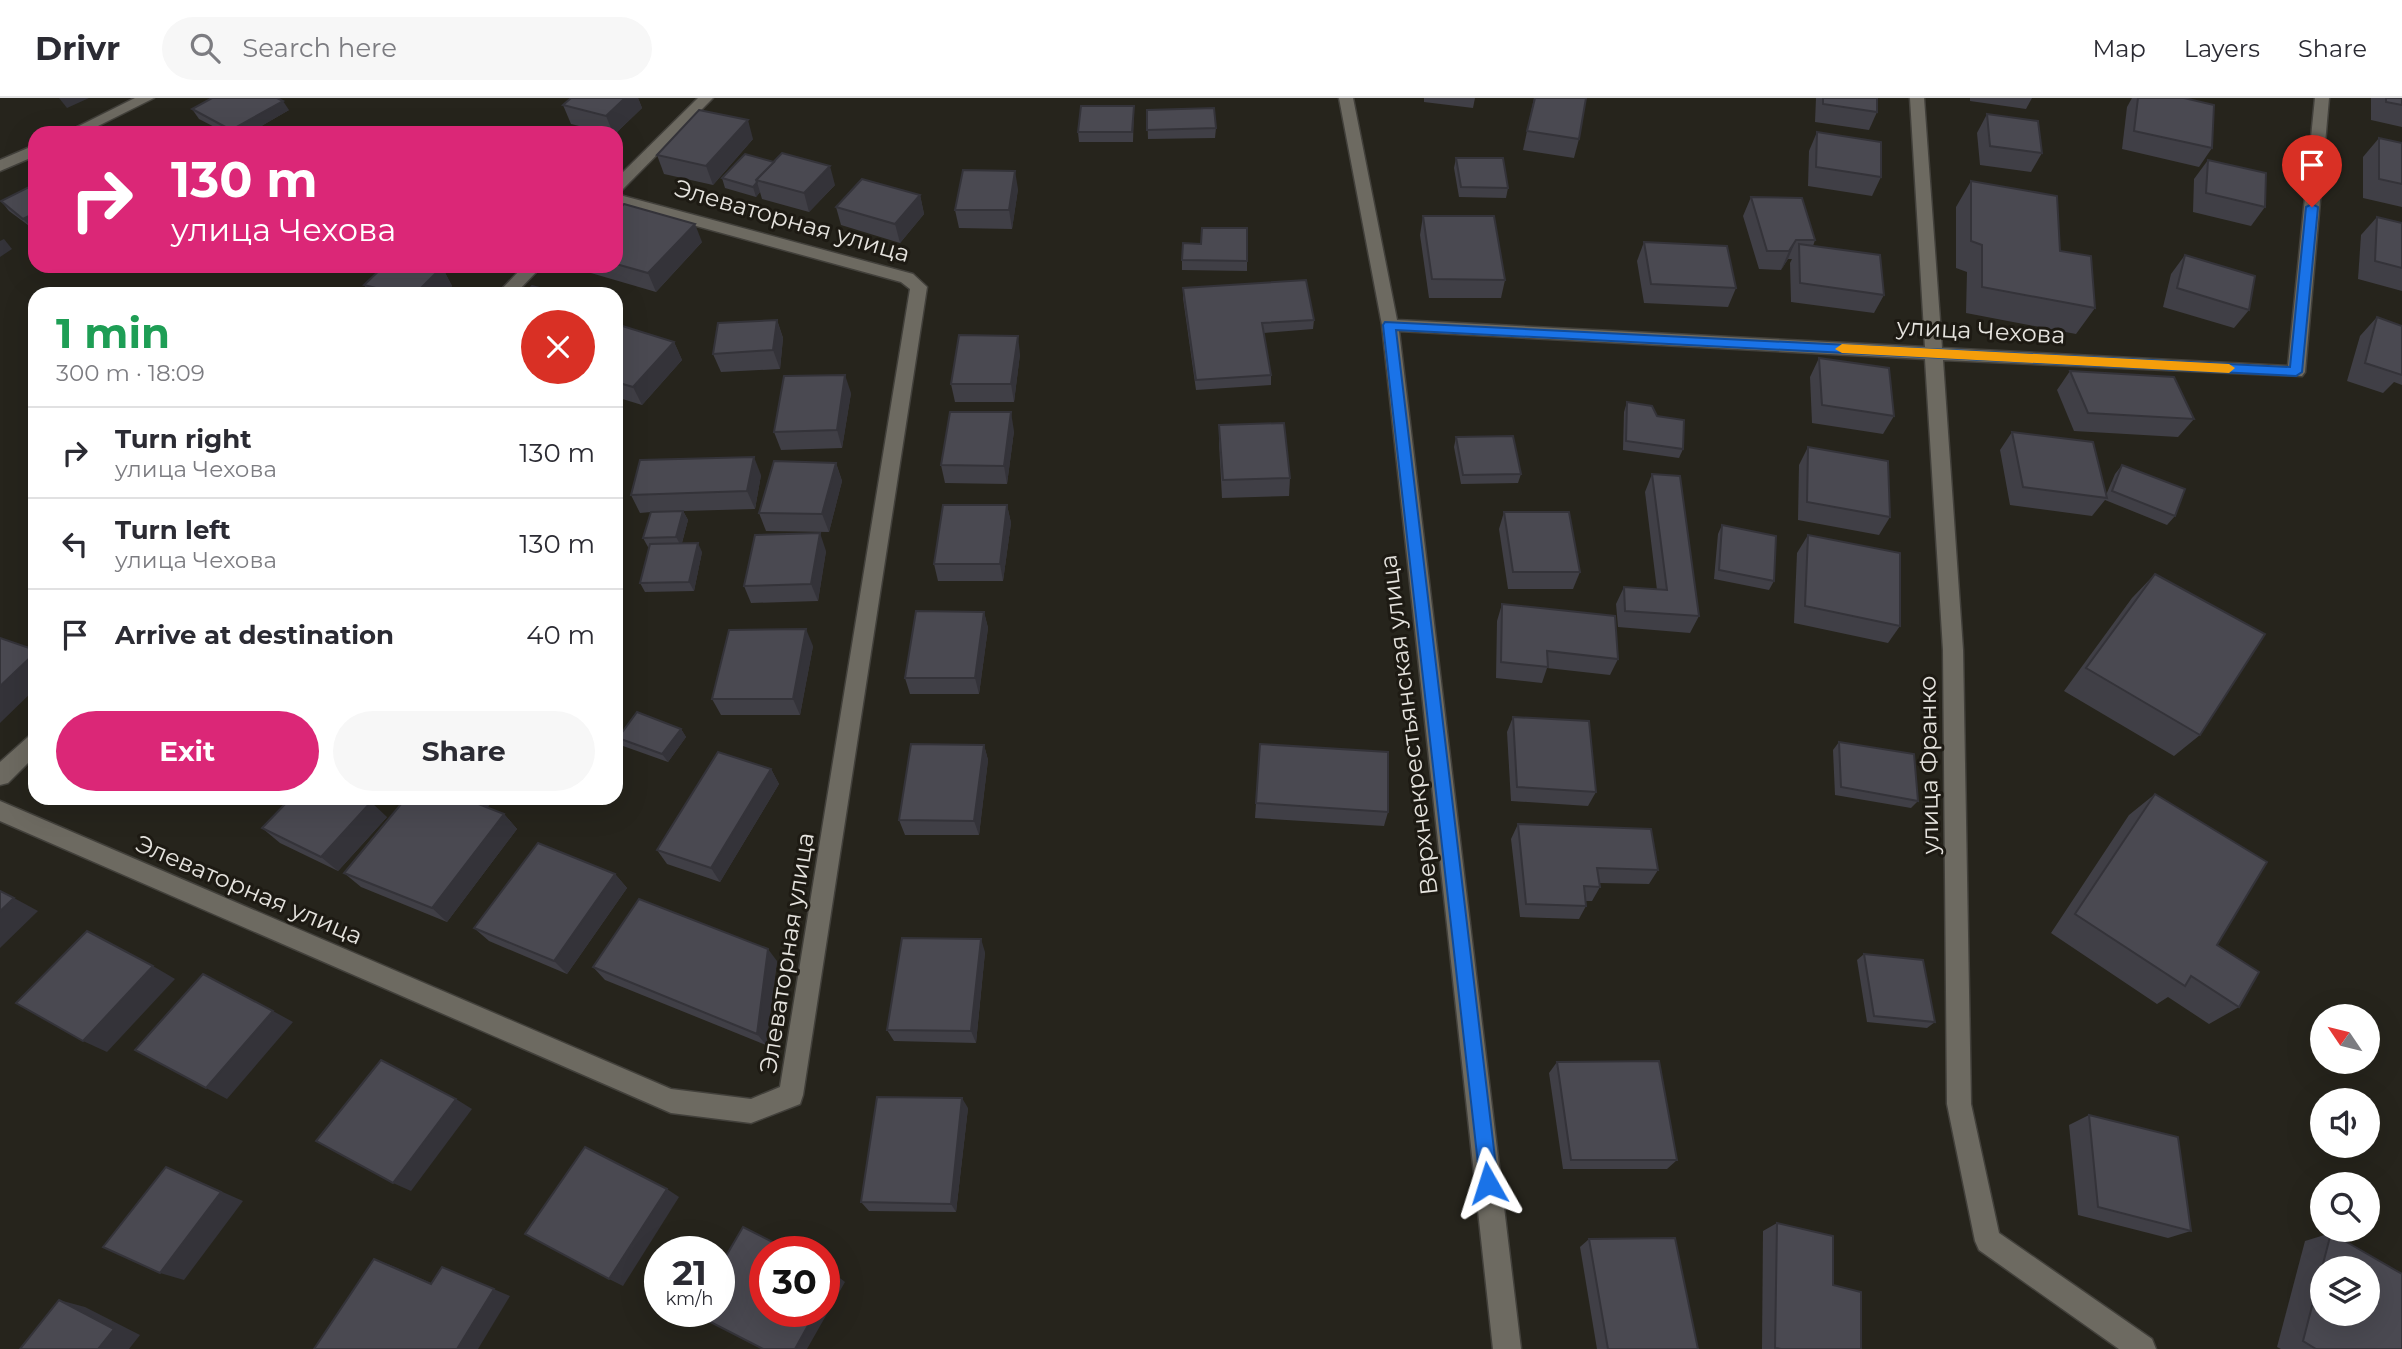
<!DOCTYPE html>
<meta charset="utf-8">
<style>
body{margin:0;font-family:Montserrat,sans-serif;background:#f7f7f7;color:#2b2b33;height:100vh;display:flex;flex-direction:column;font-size:26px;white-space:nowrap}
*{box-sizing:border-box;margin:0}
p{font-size:23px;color:#7c7c81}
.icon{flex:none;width:38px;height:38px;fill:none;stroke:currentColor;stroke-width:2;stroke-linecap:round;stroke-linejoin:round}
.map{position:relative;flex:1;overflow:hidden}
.drawer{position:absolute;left:28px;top:189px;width:595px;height:518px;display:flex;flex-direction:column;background:#fff;border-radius:21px;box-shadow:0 7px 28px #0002}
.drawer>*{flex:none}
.guide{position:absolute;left:28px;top:28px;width:595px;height:147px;border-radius:21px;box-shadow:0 7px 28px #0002;background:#db2777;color:#fff;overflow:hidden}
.needle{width:46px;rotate:305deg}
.controls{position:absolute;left:2310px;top:906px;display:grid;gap:14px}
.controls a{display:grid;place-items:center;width:70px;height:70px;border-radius:50%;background:#fff;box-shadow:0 7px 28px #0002;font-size:35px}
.speed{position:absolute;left:644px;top:1138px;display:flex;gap:14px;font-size:35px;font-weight:700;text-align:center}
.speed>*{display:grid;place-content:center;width:91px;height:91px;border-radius:50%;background:#fff;box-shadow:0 7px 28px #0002;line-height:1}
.speed small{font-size:18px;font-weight:400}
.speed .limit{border:10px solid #d22;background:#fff;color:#111}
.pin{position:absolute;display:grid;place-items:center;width:60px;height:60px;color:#fff;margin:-72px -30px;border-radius:50% 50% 50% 0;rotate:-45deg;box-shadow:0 0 7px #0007}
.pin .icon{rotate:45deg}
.me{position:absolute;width:77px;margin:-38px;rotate:354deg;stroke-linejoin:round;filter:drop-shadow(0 0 5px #0008)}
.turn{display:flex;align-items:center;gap:24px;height:147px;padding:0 28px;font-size:32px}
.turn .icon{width:91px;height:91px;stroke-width:2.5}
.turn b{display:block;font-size:49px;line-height:60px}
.round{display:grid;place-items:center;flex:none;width:74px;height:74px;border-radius:37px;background:#f7f7f7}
.head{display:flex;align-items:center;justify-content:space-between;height:119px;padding:0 28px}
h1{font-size:42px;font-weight:700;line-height:52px;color:#1e9e55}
.cta{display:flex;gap:14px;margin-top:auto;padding:14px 28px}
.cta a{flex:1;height:80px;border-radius:42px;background:#db2777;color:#fff;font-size:28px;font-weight:700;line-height:80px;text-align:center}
.cta a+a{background:#f7f7f7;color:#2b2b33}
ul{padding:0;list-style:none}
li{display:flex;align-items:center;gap:21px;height:91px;padding:0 28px;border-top:2px solid #e1e1e2}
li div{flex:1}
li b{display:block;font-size:26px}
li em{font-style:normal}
header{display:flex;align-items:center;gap:42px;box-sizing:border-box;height:98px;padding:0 35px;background:#fff;border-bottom:2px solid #e1e1e2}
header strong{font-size:33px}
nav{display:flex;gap:38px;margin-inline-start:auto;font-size:24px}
.search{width:490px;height:63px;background:#f7f7f7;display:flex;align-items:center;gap:18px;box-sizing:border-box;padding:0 24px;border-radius:38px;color:#7c7c81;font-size:26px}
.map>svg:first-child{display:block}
</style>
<header>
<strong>Drivr</strong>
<div class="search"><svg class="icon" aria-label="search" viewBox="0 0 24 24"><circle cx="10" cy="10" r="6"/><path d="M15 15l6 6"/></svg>Search here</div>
<nav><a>Map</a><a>Layers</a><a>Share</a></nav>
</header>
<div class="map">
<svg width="2402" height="1251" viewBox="0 0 2402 1251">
<rect width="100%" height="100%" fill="#26241c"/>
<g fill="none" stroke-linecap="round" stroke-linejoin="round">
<g stroke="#42403b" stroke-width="3">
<g id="minor">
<path d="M135 0H154L84 35H65Z"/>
<path d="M698 0H713L621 93 616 95V81Z"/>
<path d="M1339 0H1353L1397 222 1925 249 1910 0H1924L1942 250 2288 268 2315 0H2329L2305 274 2302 278 1943 262 1963 552 1971 1006 1999 1135 2152 1241 2156 1251H2119L1979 1152 1975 1143 1947 1006 1943 552 1925 261 1399 233 1521 1251H1493L1382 227Z"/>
<path d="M35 47V58L0 73V62Z"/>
<path d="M616 96 913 176 927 189 803 997 800 1006 751 1025 671 1015 0 723V703L671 991 751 1001 780 989 910 191 901 184 616 106Z"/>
<path d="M524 168H542L515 196H497Z"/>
<path d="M35 636V658L8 685 0 687V664L28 639Z"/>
</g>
</g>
<use href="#minor" fill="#6d6a61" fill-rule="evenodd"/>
</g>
<g fill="#403f46">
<path d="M571 0H638L642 10 616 35H607L571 26 563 7Z"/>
<path d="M1424 0H1475L1473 10 1424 4Z"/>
<path d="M1534 0 1579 41 1574 60 1523 52Z"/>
<path d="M1816 0H1877V14L1869 32 1815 24Z"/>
<path d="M1970 0H2032L2026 11 1970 3Z"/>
<path d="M2132 0H2184L2212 50 2199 69 2122 51 2127 9Z"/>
<path d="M2371 0H2402V29L2371 22Z"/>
<path d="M1134 8 1133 44H1079L1078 34Z"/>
<path d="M192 11 289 12 249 35H226L199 21Z"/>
<path d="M1147 12 1216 30 1215 40 1148 41Z"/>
<path d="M1987 16 2042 55 2031 74 1980 67 1977 35Z"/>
<path d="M1817 34 1881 79 1872 98 1808 88 1809 53Z"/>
<path d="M2379 40 2402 45V109L2363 100V59Z"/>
<path d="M753 41 713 87 664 76 657 57Z"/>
<path d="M1456 60 1508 90 1506 100 1459 99 1454 70Z"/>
<path d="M2208 62 2265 109 2251 128 2193 114 2194 81Z"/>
<path d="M722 80 835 87 809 114 762 101 760 94 756 99 725 90Z"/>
<path d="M1971 83 2060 153 2095 210 2076 236 1966 215 1967 174 1956 170V109Z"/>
<path d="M35 86 32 130 9 113 1 103Z"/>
<path d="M1018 91 1012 131 959 130 955 112Z"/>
<path d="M920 97 924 116 900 145 841 127 836 109Z"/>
<path d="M1751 99 1815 142 1813 148 1884 197 1874 215 1791 204 1790 165 1792 161H1788L1781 172 1759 171 1743 118Z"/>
<path d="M616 114 702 144 656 194 584 173 582 168H616Z"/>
<path d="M1423 118 1505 182 1501 200H1429L1420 137Z"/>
<path d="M2377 119 2402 125V193L2358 181 2361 137Z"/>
<path d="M1247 130V173L1182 172V162Z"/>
<path d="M1644 144 1736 190 1728 209 1644 205 1637 163Z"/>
<path d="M2185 157 2249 212 2234 230 2163 209 2171 176Z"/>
<path d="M442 169 452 188 444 196H370L364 187Z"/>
<path d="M1183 190 1314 222 1313 231 1264 235 1271 277V287L1196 292 1183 200Z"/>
<path d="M2377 219 2402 228V287L2394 284 2383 295 2347 283 2360 238Z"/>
<path d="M777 222 783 240 780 271 721 274 713 256Z"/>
<path d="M616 226 674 244 682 262 642 307 616 299Z"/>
<path d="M1020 256 1014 304H955L951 286Z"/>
<path d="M1819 260 1894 318 1883 336 1812 325 1810 279Z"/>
<path d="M2070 273 2194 321 2178 339 2074 333 2057 292Z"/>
<path d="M851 295 842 350 781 352 774 334Z"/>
<path d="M1627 304 1657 318 1683 351 1679 360 1623 352 1624 314Z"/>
<path d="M1219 327 1290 380 1289 398 1222 400 1219 345Z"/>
<path d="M1014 333 1007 386 945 385 941 367Z"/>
<path d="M2012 334 2106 397 2115 376 2122 367 2175 418 2167 427 2105 402 2092 418 2010 407 2000 352Z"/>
<path d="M1456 339 1521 376 1518 385 1461 386 1454 349Z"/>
<path d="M1808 349 1890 419 1879 437 1798 422 1799 367Z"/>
<path d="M836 365 842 383 829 434 766 433 759 415Z"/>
<path d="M1652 376 1699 518 1690 535 1618 529 1616 506 1624 489 1657 492 1645 394Z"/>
<path d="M761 377 755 411 683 413 688 422 682 445 702 454 694 493 645 494 640 485 650 449H648L643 440 651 414 640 415 631 397Z"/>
<path d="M1007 407 1011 425 1003 483H938L934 466Z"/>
<path d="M1504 414 1580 474 1573 491H1508L1499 431Z"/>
<path d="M1722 427 1774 483 1769 492 1714 481 1718 436Z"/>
<path d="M1808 437 1900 528 1888 545 1794 525 1797 455Z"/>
<path d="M826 453 818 503 751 505 744 488Z"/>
<path d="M2155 476 2200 637 2174 658 2064 593 2132 500Z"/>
<path d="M1502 506 1618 561 1610 577 1547 570 1542 585 1496 580 1497 523Z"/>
<path d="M984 514 988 530 979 596H910L905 580Z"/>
<path d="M813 548 800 617H721L712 601Z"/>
<path d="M1513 619 1596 694 1588 708 1511 703 1507 634Z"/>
<path d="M681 631 686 639 668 664 623 648 618 640Z"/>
<path d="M1839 644 1918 703 1911 710 1835 697 1833 652Z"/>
<path d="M1260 646 1388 714 1384 728 1255 720Z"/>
<path d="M984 647 988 662 979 737H905L899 722Z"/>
<path d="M771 671 779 686 720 784 667 766 657 752Z"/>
<path d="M2155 696 2217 847 2239 909 2209 926 2168 899 2157 906 2051 835 2129 717Z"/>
<path d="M406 700H495L487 710 504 716 517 731 447 824 361 789 344 775Z"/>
<path d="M387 719 338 773 280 745 262 730Z"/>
<path d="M1518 726 1658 772 1649 786 1599 785 1600 789 1592 803H1586V808L1579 821 1520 819 1511 741Z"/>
<path d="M615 776 627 790 567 876 489 843 474 830Z"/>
<path d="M985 854 976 945 894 943 887 932Z"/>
<path d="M1864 856 1935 924 1927 930 1867 924 1857 862Z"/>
<path d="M777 863 766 947 605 882 593 869Z"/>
<path d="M1557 964 1677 1062 1667 1071H1563L1549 975Z"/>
<path d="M968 1010 956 1114 869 1113 861 1104Z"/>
<path d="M2089 1017 2191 1133 2168 1140 2078 1117 2069 1027Z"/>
<path d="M1777 1125 1833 1187 1861 1251H1762L1763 1133Z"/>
<path d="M2331 1135 2402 1251H2281L2277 1249 2305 1143Z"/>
<path d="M1589 1141 1698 1251H1597L1580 1149Z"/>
</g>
<g fill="#343339">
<path d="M59 0H89L67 10Z"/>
<path d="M625 0H638L642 10 616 35H613L606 18Z"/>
<path d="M283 3 289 12 249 35H233L231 32Z"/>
<path d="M748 22 753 41 713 87 706 68Z"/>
<path d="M830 68 835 87 809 114 804 95Z"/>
<path d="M1015 73 1018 91 1012 131 1009 112Z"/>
<path d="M757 84 760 94 756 99 753 89Z"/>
<path d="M920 97 924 116 900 145 895 126Z"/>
<path d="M35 115V129L32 130 23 121Z"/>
<path d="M695 126 702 144 656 194 648 175Z"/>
<path d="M4 141 12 151 0 159V143Z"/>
<path d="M1796 142 1788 161 1781 172 1789 153Z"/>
<path d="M442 169 452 188 444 196H415Z"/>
<path d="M777 222 783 240 780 271 773 252Z"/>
<path d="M1018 238 1020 256 1014 304 1011 286Z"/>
<path d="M674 244 682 262 642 307 633 289Z"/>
<path d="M845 277 851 295 842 350 837 332Z"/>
<path d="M1011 314 1014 333 1007 386 1004 368Z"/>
<path d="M754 359 761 377 755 411 747 393Z"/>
<path d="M836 365 842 383 829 434 822 416Z"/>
<path d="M1007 407 1011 425 1003 483 1000 466Z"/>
<path d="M683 413 688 422 681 448 676 439Z"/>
<path d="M820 435 826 453 818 503 811 486Z"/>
<path d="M698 445 702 454 694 493 689 484Z"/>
<path d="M984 514 988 530 979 596 975 580Z"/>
<path d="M806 531 813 548 800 617 793 601Z"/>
<path d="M35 555V591L0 625V588Z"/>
<path d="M681 631 686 639 668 664 662 656Z"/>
<path d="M984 647 988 662 979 737 974 723Z"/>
<path d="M771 671 779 686 720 784 711 770Z"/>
<path d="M469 700H495L481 717 468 702Z"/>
<path d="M371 704 387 719 338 773 321 759Z"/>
<path d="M504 716 517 731 447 824 432 810Z"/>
<path d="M615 776 627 790 567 876 554 863Z"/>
<path d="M14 800 38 813 0 850V813Z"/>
<path d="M981 841 985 854 976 945 971 933Z"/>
<path d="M768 851 777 863 766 947 757 936Z"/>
<path d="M153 868 175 881 107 954 83 943Z"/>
<path d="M273 913 293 924 227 1001 206 990Z"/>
<path d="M962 1000 968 1010 956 1114 951 1106Z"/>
<path d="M456 1001 472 1011 411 1093 393 1085Z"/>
<path d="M166 1069 243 1103 184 1182 160 1175Z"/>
<path d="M667 1091 679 1099 623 1188 609 1181Z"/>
<path d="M374 1161 393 1168 449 1193 431 1186Z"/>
<path d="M442 1169 510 1198 478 1251H457Z"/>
<path d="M836 1177 845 1184 807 1251H795L816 1213H824V1198Z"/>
<path d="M59 1202 85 1209 140 1237 129 1251H98Z"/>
</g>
<g fill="#4a4951" stroke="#343339" stroke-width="2" fill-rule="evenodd">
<path d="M212 0H277L283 3 231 32 192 11Z"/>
<path d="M571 0H625L606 18 563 7Z"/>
<path d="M1535 0H1586L1579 41 1527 33Z"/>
<path d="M1823 0H1877V14L1823 6Z"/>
<path d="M2138 0H2184L2214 7 2212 50 2134 33Z"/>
<path d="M2386 0H2402V7L2386 4Z"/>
<path d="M1081 8H1134L1132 34H1078Z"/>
<path d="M1214 10 1216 30 1147 32V12Z"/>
<path d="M699 12 748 22 706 68 657 57Z"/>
<path d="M1987 16 2038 23 2042 55 1990 48Z"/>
<path d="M156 30 164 35H145Z"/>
<path d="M1817 34 1881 44V79L1816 69Z"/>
<path d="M2379 40 2402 45V86L2379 81Z"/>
<path d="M782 55 830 68 804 95 756 82Z"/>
<path d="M745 56 774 64 756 82 757 84 753 89 722 80Z"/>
<path d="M1456 60H1503L1508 90 1461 89Z"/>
<path d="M2208 62 2266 75 2265 109 2206 95Z"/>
<path d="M963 72 1015 73 1009 112H955Z"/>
<path d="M862 81 920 97 895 126 836 109Z"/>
<path d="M1971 83 2057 98 2060 153 2091 158 2095 210 1982 189V147L1971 143Z"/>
<path d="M35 86V115L23 121 1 103Z"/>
<path d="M1751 99 1802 100 1815 142H1796L1789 153H1767Z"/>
<path d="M624 106 695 126 648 175 616 166V114Z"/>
<path d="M1423 118H1494L1505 182 1432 181Z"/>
<path d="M2377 119 2402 125V170L2375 163Z"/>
<path d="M1202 130H1247V163L1182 162 1183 145 1201 146Z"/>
<path d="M1644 144 1727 148 1736 190 1651 186Z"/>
<path d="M1799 146 1880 157 1884 197 1800 185Z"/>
<path d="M2185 157 2255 178 2249 212 2177 190Z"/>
<path d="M384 168H436L442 169 415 196H400L364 187Z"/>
<path d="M1306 182 1314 222 1262 225 1271 277 1196 282 1183 190Z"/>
<path d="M532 188 561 196H524Z"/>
<path d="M2377 219 2402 228V277L2365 265Z"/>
<path d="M777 222 773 252 713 256 718 225Z"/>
<path d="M616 226 674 244 633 289 616 284Z"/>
<path d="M959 237 1018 238 1011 286H951Z"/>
<path d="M1819 260 1889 270 1894 318 1822 307Z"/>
<path d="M2070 273 2174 279 2194 321 2088 315Z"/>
<path d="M845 277 837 332 774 334 784 278Z"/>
<path d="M1627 304 1652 308 1657 318 1684 322 1683 351 1626 343Z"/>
<path d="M950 314H1011L1004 368 941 367Z"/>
<path d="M1284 325 1290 380 1223 382 1219 327Z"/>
<path d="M2012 334 2093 344 2107 400 2023 389Z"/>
<path d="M1513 338 1521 376 1463 377 1456 339Z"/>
<path d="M1808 349 1888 363 1890 419 1807 404Z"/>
<path d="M754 359 747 393 631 397 640 362Z"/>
<path d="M774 363 836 365 822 416 759 415Z"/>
<path d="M2122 367 2185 391 2175 418 2112 393Z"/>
<path d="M1652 376 1680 378 1699 518 1625 513 1624 489 1667 492Z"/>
<path d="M943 407H1007L1000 466H934Z"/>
<path d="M683 413 676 439 643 440 651 414Z"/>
<path d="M1504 414H1569L1580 474H1513Z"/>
<path d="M1722 427 1776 438 1774 483 1719 472Z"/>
<path d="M820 435 811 486 744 488 755 437Z"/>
<path d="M1808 437 1900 455V528L1805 508Z"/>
<path d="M698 445 689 484 640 485 650 446Z"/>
<path d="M2155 476 2265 536 2200 637 2086 570Z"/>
<path d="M1502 506 1615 518 1618 561 1547 553 1548 569 1501 564Z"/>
<path d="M916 513 984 514 975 580H905Z"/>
<path d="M806 531 793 601H712L729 532Z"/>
<path d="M0 540 35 552V555L0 588Z"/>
<path d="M637 614 681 631 662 656 618 640Z"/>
<path d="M1513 619 1589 623 1596 694 1517 689Z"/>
<path d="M1839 644 1914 656 1918 703 1841 689Z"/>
<path d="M911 646 984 647 974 723 899 722Z"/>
<path d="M1260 646 1388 654V714L1256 705Z"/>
<path d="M718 654 771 671 711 770 657 752Z"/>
<path d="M2155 696 2267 764 2217 847 2259 874 2239 909 2191 878 2185 888 2075 816Z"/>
<path d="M291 700H363L371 704 321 759 262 730Z"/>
<path d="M406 700H469L468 702 504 716 432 810 344 775Z"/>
<path d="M1518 726 1651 731 1658 772 1597 770 1600 789 1584 788 1586 808 1526 806Z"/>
<path d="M538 745 615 776 554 863 474 830Z"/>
<path d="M0 793 14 800 0 813Z"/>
<path d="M639 801 768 851 757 936 593 869Z"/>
<path d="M87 833 153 868 83 943 16 905Z"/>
<path d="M902 840 981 841 971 933 887 932Z"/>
<path d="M1864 856 1923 862 1935 924 1874 918Z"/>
<path d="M203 876 273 913 206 990 135 952Z"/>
<path d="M381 962 456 1001 393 1085 316 1043Z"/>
<path d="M1659 963 1677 1062H1571L1557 964Z"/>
<path d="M877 999 962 1000 951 1106 861 1104Z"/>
<path d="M2089 1017 2178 1039 2191 1133 2098 1109Z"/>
<path d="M585 1049 667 1091 609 1181 525 1136Z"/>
<path d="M166 1069 221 1094 160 1175 103 1149Z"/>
<path d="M1777 1125 1833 1138V1187L1861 1194V1251H1781L1775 1250Z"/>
<path d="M743 1129 790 1153H765V1213H816L795 1251H763L693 1215 694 1213H719V1170Z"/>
<path d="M2331 1135 2402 1176V1251H2316L2303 1243ZM2322 1171H2368V1216H2322Z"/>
<path d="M1675 1140 1698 1251H1608L1589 1141Z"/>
<path d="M374 1161 431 1186 442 1169 494 1191 457 1251H314Z"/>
<path d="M824 1171 836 1177 824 1198Z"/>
<path d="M59 1202 114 1231 98 1251H20Z"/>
</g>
<path fill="#1a73e8" stroke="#114b97" stroke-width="2" d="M2312 106 2318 109 2302 274 2296 278 1396 232 1498 1085 1495 1092 1488 1095 1481 1092 1383 227 1385 224 2290 269 2306 109Z"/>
<path fill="#f59e0b" d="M1842 246 2229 266 2235 270 2229 275 1842 255 1835 251Z"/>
<g text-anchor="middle" stroke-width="6" stroke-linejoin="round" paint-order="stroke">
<g font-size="24" fill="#e5e3de" stroke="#1d1a13">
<text transform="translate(792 123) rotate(16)" y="8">Элеваторная улица</text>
<text transform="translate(1981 233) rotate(3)" y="8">улица Чехова</text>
<text transform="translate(1409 627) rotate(-97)" y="8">Верхнекрестьянская улица</text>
<text transform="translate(1929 667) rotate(-91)" y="8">улица Франко</text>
<text transform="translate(249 792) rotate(23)" y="8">Элеваторная улица</text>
<text transform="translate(787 855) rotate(-81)" y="8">Элеваторная улица</text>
</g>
</g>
</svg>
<div class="controls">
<a><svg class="needle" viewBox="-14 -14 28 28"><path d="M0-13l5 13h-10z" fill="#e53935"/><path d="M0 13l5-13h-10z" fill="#7c7c81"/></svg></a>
<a><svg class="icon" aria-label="sound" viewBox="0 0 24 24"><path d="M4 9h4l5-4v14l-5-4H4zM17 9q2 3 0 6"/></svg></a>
<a><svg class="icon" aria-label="search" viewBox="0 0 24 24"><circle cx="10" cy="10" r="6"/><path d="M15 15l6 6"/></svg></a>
<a><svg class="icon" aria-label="layers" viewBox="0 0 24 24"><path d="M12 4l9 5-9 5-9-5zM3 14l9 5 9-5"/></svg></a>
</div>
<div class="speed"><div>21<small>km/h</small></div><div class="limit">30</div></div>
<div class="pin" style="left:2312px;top:109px;background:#d93025"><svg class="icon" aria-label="arrive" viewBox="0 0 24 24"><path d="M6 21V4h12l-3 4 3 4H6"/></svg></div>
<svg class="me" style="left:1488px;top:1085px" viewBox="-20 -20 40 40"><path d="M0-17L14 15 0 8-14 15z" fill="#1a73e8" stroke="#fff" stroke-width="4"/></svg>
<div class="guide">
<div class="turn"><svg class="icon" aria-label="right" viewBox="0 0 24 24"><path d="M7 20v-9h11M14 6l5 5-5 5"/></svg><div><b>130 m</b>улица Чехова</div></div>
</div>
<section class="drawer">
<div class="head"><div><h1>1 min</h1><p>300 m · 18:09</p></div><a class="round" style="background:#d93025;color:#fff"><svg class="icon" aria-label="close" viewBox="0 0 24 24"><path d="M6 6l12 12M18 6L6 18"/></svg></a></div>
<ul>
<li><svg class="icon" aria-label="right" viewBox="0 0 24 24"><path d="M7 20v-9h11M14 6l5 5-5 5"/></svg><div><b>Turn right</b><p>улица Чехова</p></div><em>130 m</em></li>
<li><svg class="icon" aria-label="left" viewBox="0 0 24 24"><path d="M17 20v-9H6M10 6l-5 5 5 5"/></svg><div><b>Turn left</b><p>улица Чехова</p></div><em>130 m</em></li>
<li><svg class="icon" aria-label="arrive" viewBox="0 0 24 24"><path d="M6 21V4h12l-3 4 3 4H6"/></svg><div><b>Arrive at destination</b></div><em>40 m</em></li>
</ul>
<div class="cta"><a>Exit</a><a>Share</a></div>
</section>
</div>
